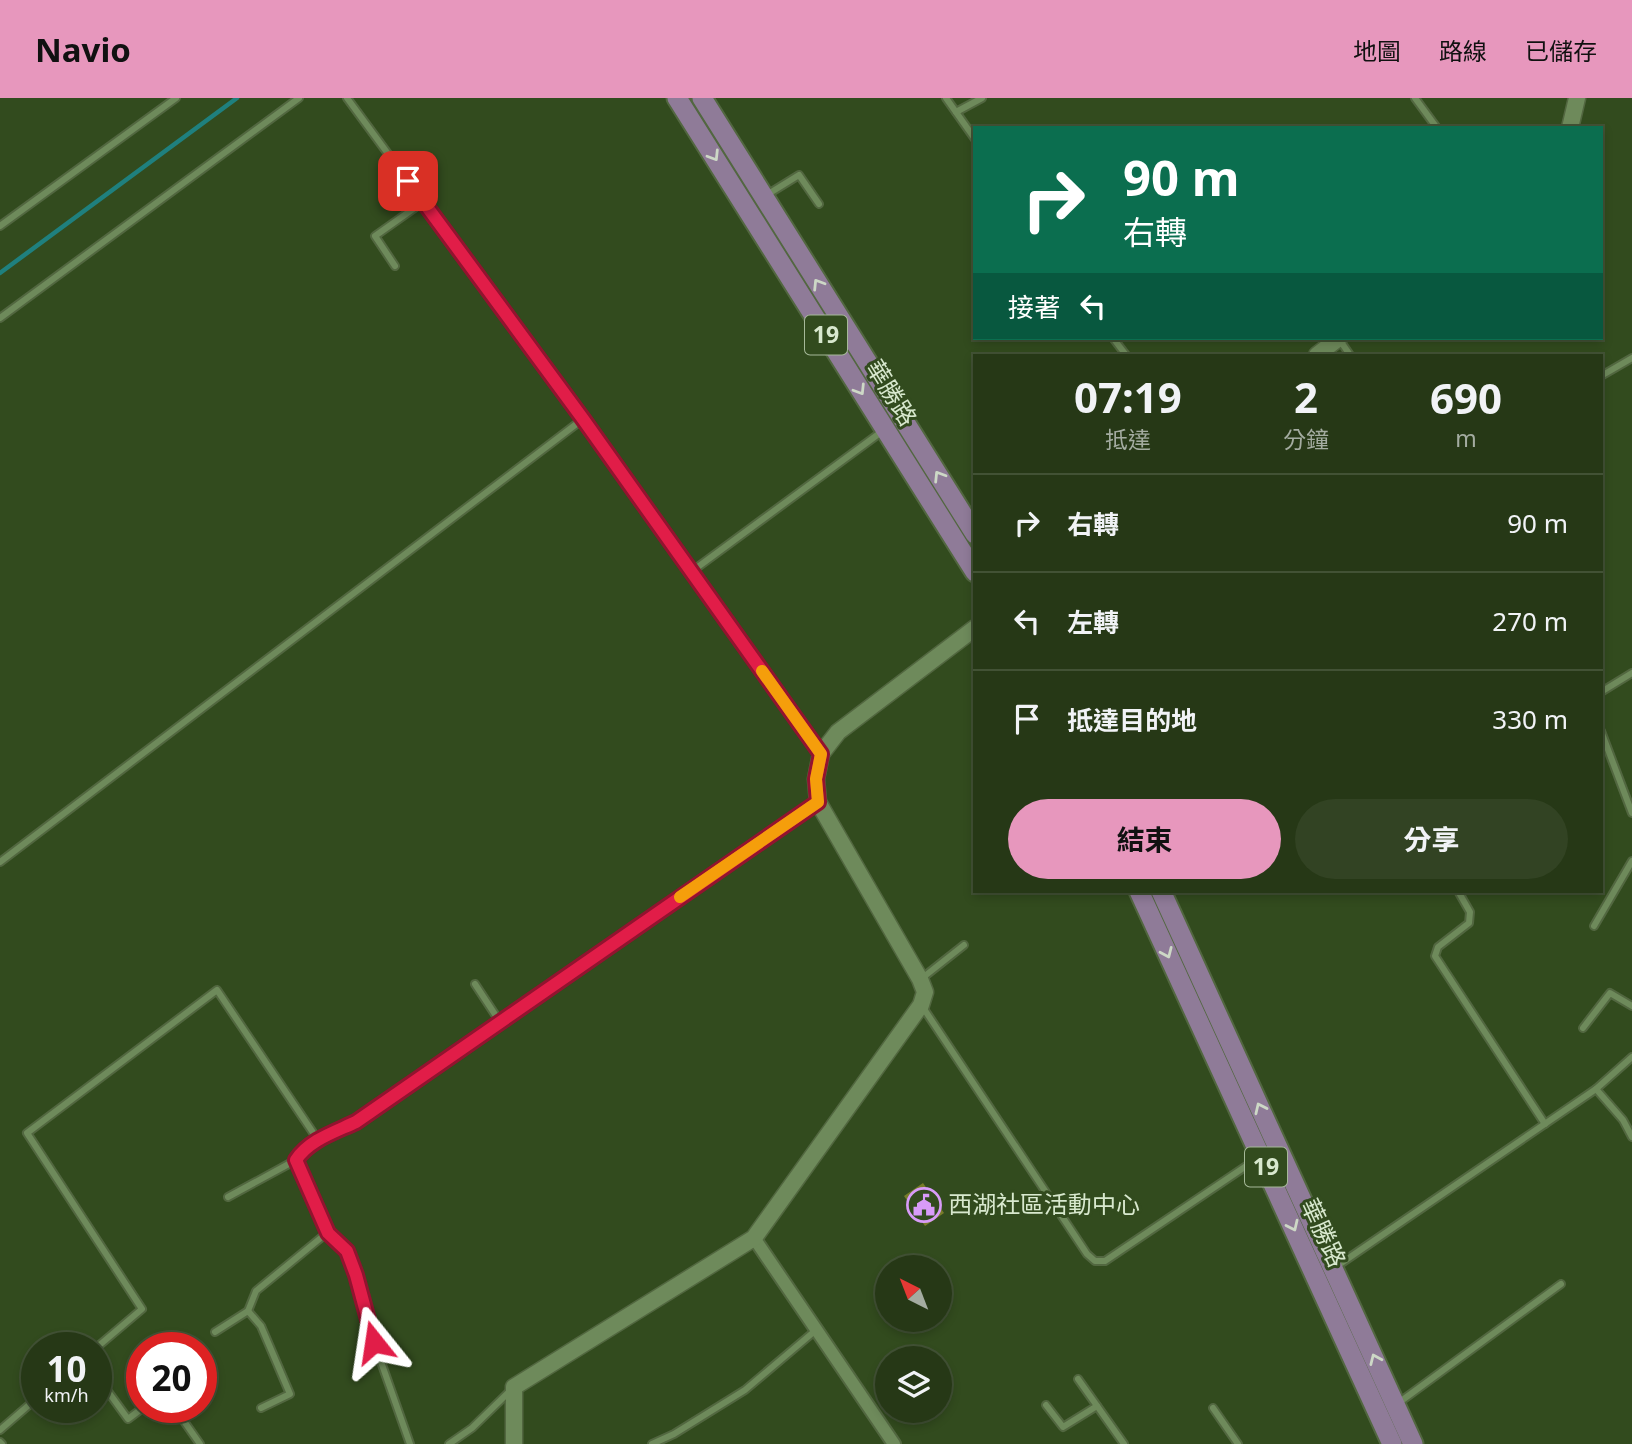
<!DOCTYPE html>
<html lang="zh-TW">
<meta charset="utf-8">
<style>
body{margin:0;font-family:"Noto Sans","Noto Sans TC",sans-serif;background:#324323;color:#f1f3f6;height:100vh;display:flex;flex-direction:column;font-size:26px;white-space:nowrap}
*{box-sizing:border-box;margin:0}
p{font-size:23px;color:#a4aca1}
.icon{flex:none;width:38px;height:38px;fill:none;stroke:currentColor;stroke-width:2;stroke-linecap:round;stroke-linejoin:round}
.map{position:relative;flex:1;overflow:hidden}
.drawer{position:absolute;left:973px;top:256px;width:630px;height:539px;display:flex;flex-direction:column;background:#263816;border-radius:0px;box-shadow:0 4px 10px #0003,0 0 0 2px #425235}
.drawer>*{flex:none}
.guide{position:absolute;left:973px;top:28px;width:630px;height:214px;border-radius:0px;box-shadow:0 4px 10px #0003,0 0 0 2px #425235;background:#0b6e4f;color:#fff;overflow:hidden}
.needle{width:46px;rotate:318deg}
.tools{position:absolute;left:875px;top:1157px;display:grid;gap:14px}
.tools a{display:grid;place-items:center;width:77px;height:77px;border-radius:50%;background:#263816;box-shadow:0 4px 10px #0003,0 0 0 2px #425235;font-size:35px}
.speed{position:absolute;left:21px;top:1234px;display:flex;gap:14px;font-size:35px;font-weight:700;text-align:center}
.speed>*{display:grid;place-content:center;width:91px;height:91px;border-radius:50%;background:#263816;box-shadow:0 4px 10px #0003,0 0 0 2px #425235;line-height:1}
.speed small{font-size:18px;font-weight:400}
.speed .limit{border:10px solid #d22;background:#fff;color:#111}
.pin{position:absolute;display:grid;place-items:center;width:60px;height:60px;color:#fff;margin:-30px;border-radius:14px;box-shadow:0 4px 10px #0006}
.me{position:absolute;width:77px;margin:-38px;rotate:345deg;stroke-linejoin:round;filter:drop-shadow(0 0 5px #0008)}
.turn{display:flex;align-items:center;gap:24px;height:147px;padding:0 35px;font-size:32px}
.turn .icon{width:91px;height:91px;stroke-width:2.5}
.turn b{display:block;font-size:49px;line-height:60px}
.then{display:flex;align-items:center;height:66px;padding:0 35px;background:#0003;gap:14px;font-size:26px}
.eta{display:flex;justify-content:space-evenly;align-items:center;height:119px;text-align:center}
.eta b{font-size:42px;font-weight:700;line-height:49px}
.action{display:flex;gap:14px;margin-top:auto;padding:14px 35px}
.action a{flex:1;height:80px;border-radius:42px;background:#e797bd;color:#111;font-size:28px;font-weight:700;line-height:80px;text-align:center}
.action a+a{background:#324323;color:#f1f3f6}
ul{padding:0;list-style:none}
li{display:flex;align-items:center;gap:21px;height:98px;padding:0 35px;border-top:2px solid #425235}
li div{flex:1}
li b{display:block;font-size:26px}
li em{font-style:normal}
header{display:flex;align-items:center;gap:42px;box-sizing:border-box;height:98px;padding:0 35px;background:#e797bd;color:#111}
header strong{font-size:33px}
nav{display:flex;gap:38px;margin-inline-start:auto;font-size:24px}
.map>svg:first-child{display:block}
</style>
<header>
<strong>Navio</strong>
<nav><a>地圖</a><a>路線</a><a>已儲存</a></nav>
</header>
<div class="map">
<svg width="1632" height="1346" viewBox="0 0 1632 1346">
<rect width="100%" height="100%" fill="#324b1e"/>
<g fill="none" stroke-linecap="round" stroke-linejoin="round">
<path stroke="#1f807e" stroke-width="4.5" d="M0 175 237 0"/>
</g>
<path fill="#777c29" d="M923 1085 944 1115 925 1128 904 1098Z"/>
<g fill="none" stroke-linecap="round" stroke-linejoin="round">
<g stroke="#526740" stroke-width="10">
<g id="service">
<path d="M347 0 583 321 819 655"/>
<path d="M946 0 975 41"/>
<path d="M1415 0 1437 30"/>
<path d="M956 14 982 0"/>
<path d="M765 98 799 77 819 106"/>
<path d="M0 128 176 0"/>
<path d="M395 168 375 138 423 104"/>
<path d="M0 220 299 0"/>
<path d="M1113 240 1126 257"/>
<path d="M1339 241 1350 257"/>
<path d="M1601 278 1632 260"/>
<path d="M691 474 884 332"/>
<path d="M1601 594 1632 575"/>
<path d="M1601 633 1632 715"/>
<path d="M0 764 583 321"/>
<path d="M1458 793 1470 814 1469 825 1438 849 1435 858 1545 1026"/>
<path d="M1594 828 1632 763"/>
<path d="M921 881 964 847"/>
<path d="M475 886 500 924"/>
<path d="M922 908 1087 1156 1095 1163H1105L1276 1048"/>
<path d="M1583 930 1610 895 1632 908"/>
<path d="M1596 991 1623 1022 1632 1039"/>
<path d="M318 1042 302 1053 296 1062 328 1134 347 1153 356 1177 374 1244 410 1346"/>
<path d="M228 1099 296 1062"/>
<path d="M1337 1168 1596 991 1632 959"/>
<path d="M248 1213 256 1193 328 1134"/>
<path d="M215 1234 248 1213 261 1228 290 1296 261 1310"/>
<path d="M96 1250 142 1211 27 1035 217 892 318 1042 356 1024 818 704"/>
<path d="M96 1277 128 1321 144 1309"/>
<path d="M1078 1281 1124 1346"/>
<path d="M1397 1306 1561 1186"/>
<path d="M1046 1307 1063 1329 1097 1308"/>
<path d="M174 1309 200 1346"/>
<path d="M1213 1310 1238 1346"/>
<path d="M0 1332 37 1300"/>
<path d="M0 1344 2 1346"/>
<path d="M449 1346 472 1330 510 1293"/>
<path d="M652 1346 674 1336 745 1292 816 1232"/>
</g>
</g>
<g stroke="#526740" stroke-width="16">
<path id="minor" d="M754 1140 894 1346"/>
</g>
<g stroke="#526740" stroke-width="19">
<g id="tertiary">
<path d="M1570 30 1577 0"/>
<path d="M1317 257 1339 240"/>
<path d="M514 1346V1289L754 1140 921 907 925 894 920 881 818 704 816 681 821 656 838 634 975 530"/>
</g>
</g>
<g stroke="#526740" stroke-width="23">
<g id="primary">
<path d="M677 0 975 474"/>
<path d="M702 0 975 436"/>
<path d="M1139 793 1392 1346"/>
<path d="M1161 793 1413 1346"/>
</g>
</g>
<use href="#service" stroke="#6e8a5b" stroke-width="6"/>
<use href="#minor" stroke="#6e8a5b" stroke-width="12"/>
<use href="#tertiary" stroke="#6e8a5b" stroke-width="16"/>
<use href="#primary" stroke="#8f7b98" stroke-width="19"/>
</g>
<defs><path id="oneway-chevron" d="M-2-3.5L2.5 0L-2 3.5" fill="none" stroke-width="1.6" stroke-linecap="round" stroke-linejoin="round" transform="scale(1.75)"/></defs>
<g stroke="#cdd8c6">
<use href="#oneway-chevron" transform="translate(714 58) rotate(58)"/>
<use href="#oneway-chevron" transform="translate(818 186) rotate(-122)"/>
<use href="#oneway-chevron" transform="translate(860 292) rotate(58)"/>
<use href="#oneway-chevron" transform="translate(939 378) rotate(-122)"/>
<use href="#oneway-chevron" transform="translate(1167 855) rotate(66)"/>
<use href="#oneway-chevron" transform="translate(1260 1010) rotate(-115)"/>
<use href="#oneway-chevron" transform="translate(1293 1128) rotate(65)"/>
<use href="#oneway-chevron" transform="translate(1375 1261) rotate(-114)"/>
</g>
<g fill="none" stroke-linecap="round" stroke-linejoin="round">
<g stroke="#92132f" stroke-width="18">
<path id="route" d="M374 1244 356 1177 347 1153 328 1135 296 1062C309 1042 335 1034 356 1024L818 704 816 681 821 656 583 321 408 83"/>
</g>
<use href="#route" stroke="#e11d48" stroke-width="12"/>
<path stroke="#f59e0b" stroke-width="12" d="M680 799 818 704 816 681 821 656 762 573"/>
</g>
<defs>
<g id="civic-ring" transform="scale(1.75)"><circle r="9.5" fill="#324b1e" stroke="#d89bf8" stroke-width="1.5"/><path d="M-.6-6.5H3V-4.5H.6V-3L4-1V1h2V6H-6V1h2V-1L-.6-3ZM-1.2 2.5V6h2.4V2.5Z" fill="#d89bf8"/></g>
</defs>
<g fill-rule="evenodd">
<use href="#civic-ring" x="924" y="1107"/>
</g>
<g text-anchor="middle" stroke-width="6" stroke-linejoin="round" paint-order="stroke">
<g fill="#324b1e" stroke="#a6b999" stroke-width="2">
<rect x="805" y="217.5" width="42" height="39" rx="5"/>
<rect x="1245" y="1049.5" width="42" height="39" rx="5"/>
</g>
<g font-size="23" font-weight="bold" fill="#d8e8ce">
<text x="826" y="245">19</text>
<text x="1266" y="1077">19</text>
</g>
<g font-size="24" fill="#d8e8ce" stroke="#324b1e">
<text transform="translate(891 295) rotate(58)" y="8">華勝路</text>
<text transform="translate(1323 1135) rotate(65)" y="8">華勝路</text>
</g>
<g font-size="24" fill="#d8e8ce" stroke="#324b1e" text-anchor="start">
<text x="948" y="1115">西湖社區活動中心</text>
</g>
</g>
</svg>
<div class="tools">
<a><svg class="needle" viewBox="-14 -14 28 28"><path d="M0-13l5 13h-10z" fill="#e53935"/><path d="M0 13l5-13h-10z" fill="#a4aca1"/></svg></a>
<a><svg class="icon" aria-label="layers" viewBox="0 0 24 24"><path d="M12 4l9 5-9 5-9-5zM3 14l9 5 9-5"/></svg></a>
</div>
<div class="speed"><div>10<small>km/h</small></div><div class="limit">20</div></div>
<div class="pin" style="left:408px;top:83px;background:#d93025"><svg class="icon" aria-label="arrive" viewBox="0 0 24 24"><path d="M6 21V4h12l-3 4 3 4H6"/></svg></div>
<svg class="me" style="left:374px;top:1244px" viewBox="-20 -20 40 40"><path d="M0-17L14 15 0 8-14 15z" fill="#e11d48" stroke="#fff" stroke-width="4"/></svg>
<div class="guide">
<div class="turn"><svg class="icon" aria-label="right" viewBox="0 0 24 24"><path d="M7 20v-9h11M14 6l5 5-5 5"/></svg><div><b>90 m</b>右轉</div></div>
<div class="then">接著<svg class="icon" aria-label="left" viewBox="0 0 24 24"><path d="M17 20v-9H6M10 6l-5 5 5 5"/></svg></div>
</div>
<section class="drawer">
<div class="eta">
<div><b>07:19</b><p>抵達</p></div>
<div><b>2</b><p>分鐘</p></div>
<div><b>690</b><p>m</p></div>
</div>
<ul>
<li><svg class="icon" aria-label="right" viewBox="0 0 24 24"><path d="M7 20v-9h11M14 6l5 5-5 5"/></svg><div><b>右轉</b></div><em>90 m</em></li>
<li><svg class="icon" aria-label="left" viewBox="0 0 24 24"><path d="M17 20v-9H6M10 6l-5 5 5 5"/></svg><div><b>左轉</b></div><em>270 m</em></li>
<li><svg class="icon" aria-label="arrive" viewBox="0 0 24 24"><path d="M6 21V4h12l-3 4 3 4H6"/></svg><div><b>抵達目的地</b></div><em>330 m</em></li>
</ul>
<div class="action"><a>結束</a><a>分享</a></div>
</section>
</div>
